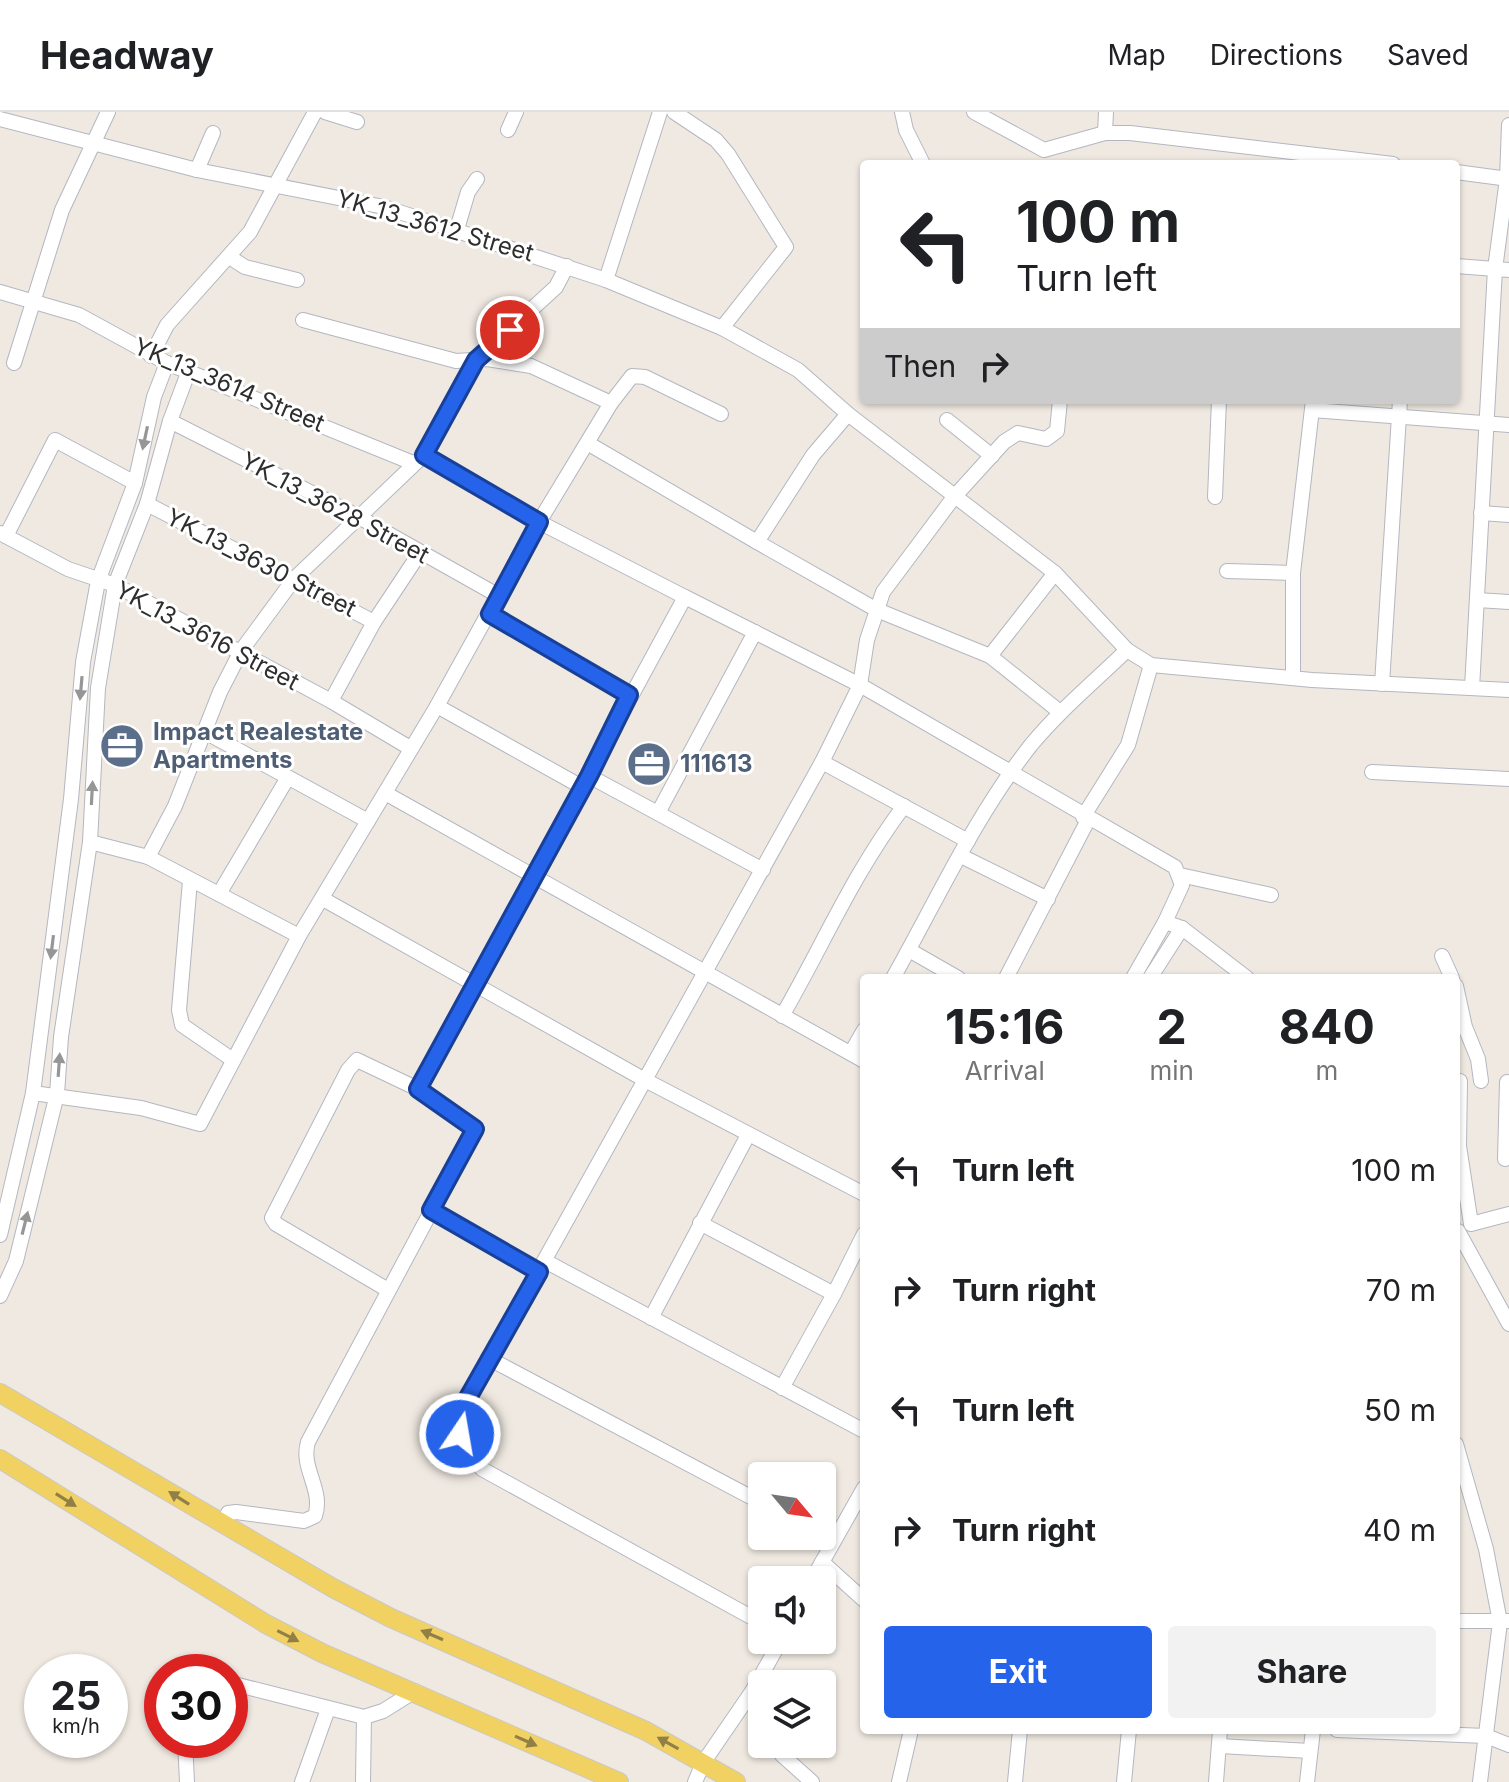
<!DOCTYPE html>
<style>
body{margin:0;font-family:Inter,sans-serif;background:#f2f2f2;color:#202124;height:100vh;display:flex;flex-direction:column;font-size:30px;white-space:nowrap}
*{box-sizing:border-box;margin:0}
p{font-size:26px;color:#757577}
.icon{flex:none;width:44px;height:44px;fill:none;stroke:currentColor;stroke-width:2;stroke-linecap:round;stroke-linejoin:round}
.map{position:relative;flex:1;overflow:hidden}
.panel{position:absolute;left:860px;top:862px;width:600px;height:760px;display:flex;flex-direction:column;background:#fff;border-radius:8px;box-shadow:0 2px 6px #0004}
.panel>*{flex:none}
.hud{position:absolute;left:860px;top:48px;width:600px;height:244px;border-radius:8px;box-shadow:0 2px 6px #0004;background:#fff;color:#202124;overflow:hidden}
.needle{width:52px;rotate:119deg}
.tools{position:absolute;left:748px;top:1350px;display:grid;gap:16px}
.tools a{display:grid;place-items:center;width:88px;height:88px;border-radius:8px;background:#fff;box-shadow:0 2px 6px #0004;font-size:40px}
.speed{position:absolute;left:24px;top:1542px;display:flex;gap:16px;font-size:40px;font-weight:700;text-align:center}
.speed>*{display:grid;place-content:center;width:104px;height:104px;border-radius:50%;background:#fff;box-shadow:0 2px 6px #0004;line-height:1}
.speed small{font-size:20px;font-weight:400}
.speed .limit{border:12px solid #d22;background:#fff;color:#111}
.pin{position:absolute;display:grid;place-items:center;width:68px;height:68px;color:#fff;margin:-34px;border:4px solid #fff;border-radius:50%;box-shadow:0 2px 8px #0007}
.me{position:absolute;width:88px;margin:-44px;rotate:12deg;stroke-linejoin:round;filter:drop-shadow(0 0 6px #0008)}
.turn{display:flex;align-items:center;gap:28px;height:168px;padding:0 24px;font-size:36px}
.turn .icon{width:104px;height:104px;stroke-width:2.5}
.turn b{display:block;font-size:56px;line-height:68px}
.then{display:flex;align-items:center;height:76px;padding:0 24px;background:#0003;gap:16px;font-size:30px}
.eta{display:flex;justify-content:space-evenly;align-items:center;height:136px;text-align:center}
.eta b{font-size:48px;font-weight:700;line-height:56px}
.action{display:flex;gap:16px;margin-top:auto;padding:16px 24px}
.action a{flex:1;height:92px;border-radius:8px;background:#2563eb;color:#fff;font-size:32px;font-weight:700;line-height:92px;text-align:center}
.action a+a{background:#f2f2f2;color:#202124}
ul{padding:0;list-style:none}
li{display:flex;align-items:center;gap:24px;height:120px;padding:0 24px}
li div{flex:1}
li b{display:block;font-size:30px}
li em{font-style:normal}
header{display:flex;align-items:center;gap:48px;box-sizing:border-box;height:112px;padding:0 40px;background:#fff;border-bottom:2px solid #e0e0e0}
header strong{font-size:38px}
nav{display:flex;gap:44px;margin-inline-start:auto;font-size:28px}
.map>svg:first-child{display:block}
</style>
<header>
<strong>Headway</strong>
<nav><a>Map</a><a>Directions</a><a>Saved</a></nav>
</header>
<div class="map">
<svg width="1509" height="1670" viewBox="0 0 1509 1670">
<rect width="100%" height="100%" fill="#efe9e1"/>
<g fill="none" stroke-linecap="round" stroke-linejoin="round">
<g stroke="#b4b7c1" stroke-width="16">
<g id="minor">
<path d="M325 0 357 10"/>
<path d="M674 0 716 28 728 42 786 135 722 216"/>
<path d="M902 0 906 18 923 52"/>
<path d="M974 0 1044 38 1105 21H1130L1393 52"/>
<path d="M0 7 197 58 384 95 606 168 722 216 798 258 848 302 1055 461 1127 538 1151 553 1312 568 1509 578"/>
<path d="M508 18 516 0"/>
<path d="M1105 21 1106 0"/>
<path d="M197 58 213 21"/>
<path d="M1456 60 1509 67"/>
<path d="M457 117 468 80 477 67"/>
<path d="M231 146 245 155 297 168"/>
<path d="M1456 154 1509 158"/>
<path d="M606 168 660 0"/>
<path d="M0 180 79 203 167 251 413 351"/>
<path d="M151 244 167 213 250 120 315 0"/>
<path d="M14 251 62 98 108 0"/>
<path d="M611 291 632 264 645 265 721 302"/>
<path d="M1312 298 1509 313"/>
<path d="M848 302 813 343 757 430 877 498 990 544 1060 600"/>
<path d="M947 308 992 344"/>
<path d="M170 309 357 404 499 484"/>
<path d="M589 332 757 430"/>
<path d="M424 343 539 410 685 485"/>
<path d="M1215 385 1219 288"/>
<path d="M147 392 374 510"/>
<path d="M1481 401 1509 403"/>
<path d="M0 421 68 457 115 473 331 589 410 636"/>
<path d="M6 424 55 328 135 371"/>
<path d="M1227 459 1293 461"/>
<path d="M1477 488 1509 490"/>
<path d="M490 502 629 583"/>
<path d="M990 544 1055 461"/>
<path d="M1293 566V461L1313 288"/>
<path d="M1382 572 1400 288"/>
<path d="M1472 576 1495 157 1507 67 1509 13"/>
<path d="M331 589 374 510 419 442"/>
<path d="M437 594 582 675"/>
<path d="M207 621 368 709"/>
<path d="M822 650 968 729"/>
<path d="M1372 660 1509 667"/>
<path d="M589 664 763 758"/>
<path d="M385 681 864 949"/>
<path d="M658 701 755 520"/>
<path d="M1083 705 1128 633 1151 553"/>
<path d="M90 730 148 745"/>
<path d="M961 744 1048 787"/>
<path d="M1180 763 1271 783"/>
<path d="M190 769 179 898 182 913 233 948"/>
<path d="M219 782 287 667"/>
<path d="M323 787 645 968 864 1082"/>
<path d="M299 824 148 745 175 694 220 580 241 539 294 467 424 343 476 248 556 175 567 154"/>
<path d="M909 838 958 866"/>
<path d="M1442 844 1452 866"/>
<path d="M893 866C937 788 975 704 1031 633 1060 598 1095 569 1127 538"/>
<path d="M1006 866 1088 708"/>
<path d="M1133 866 1165 810 1182 816 1247 866"/>
<path d="M1150 866 1182 816"/>
<path d="M1456 874 1465 915 1478 947 1481 969"/>
<path d="M782 904C823 833 854 760 904 694"/>
<path d="M851 941 864 918"/>
<path d="M1460 969 1459 1034 1471 1112 1509 1102"/>
<path d="M418 977 685 485 860 573 1175 755 1182 773 1165 810"/>
<path d="M33 981 141 996 200 1012 299 824 437 594 539 410 611 291 531 254 487 247 456 249 303 208"/>
<path d="M1505 1047 1507 970"/>
<path d="M431 1098 539 1160"/>
<path d="M700 1111 834 1182 782 1276"/>
<path d="M1458 1119 1509 1212"/>
<path d="M0 1123 33 981 71 687 83 550 98 469 135 371 154 285 167 251"/>
<path d="M545 1149 864 1319"/>
<path d="M834 1182 864 1122"/>
<path d="M0 1184 16 1149 57 982 61 925 90 730 98 576 115 473 147 392 170 309 188 261"/>
<path d="M651 1206 748 1023"/>
<path d="M488 1246 762 1391"/>
<path d="M1456 1332 1486 1437 1500 1510 1480 1670"/>
<path d="M222 1412 228 1401 236 1400 304 1409 315 1404C324 1378 300 1356 308 1330L475 1017 418 977 357 948 348 958 272 1106 276 1112 388 1178"/>
<path d="M822 1450 864 1488"/>
<path d="M812 1468 864 1376"/>
<path d="M1456 1509H1508"/>
<path d="M762 1511 482 1357 463 1337 461 1298 822 650 860 573 867 528 883 480 954 385 1004 330 1018 321 1046 327 1057 319 1060 288"/>
<path d="M230 1571 364 1605 383 1599 415 1579"/>
<path d="M753 1578 762 1598"/>
<path d="M1337 1618 1486 1624 1509 1633"/>
<path d="M185 1628 187 1670"/>
<path d="M778 1632 782 1643 812 1670"/>
<path d="M1220 1634 1310 1639"/>
<path d="M302 1670 328 1597"/>
<path d="M363 1670 364 1605"/>
<path d="M695 1670 703 1651 753 1578 781 1528"/>
<path d="M899 1670 911 1618"/>
<path d="M1015 1670 1020 1618"/>
<path d="M1124 1670 1129 1618"/>
<path d="M1216 1670 1220 1618"/>
<path d="M1307 1670 1313 1618"/>
</g>
</g>
<g stroke="#c9c9c9" stroke-width="20">
<g id="major">
<path d="M0 1281 333 1476 391 1506 646 1619 736 1670"/>
<path d="M0 1347 266 1512 322 1541 619 1670"/>
</g>
</g>
<use href="#minor" stroke="#fff" stroke-width="14"/>
<use href="#major" stroke="#f2d163" stroke-width="18"/>
</g>
<defs><path id="oneway-solid" d="M-6-.8H1V-3.2L6.5 0L1 3.2V.8H-6Z" transform="scale(2)"/></defs>
<g fill="#969696">
<use href="#oneway-solid" transform="translate(145 326) rotate(102)"/>
<use href="#oneway-solid" transform="translate(81 576) rotate(95)"/>
<use href="#oneway-solid" transform="translate(92 681) rotate(-87)"/>
<use href="#oneway-solid" transform="translate(52 835) rotate(97)"/>
<use href="#oneway-solid" transform="translate(59 953) rotate(-86)"/>
<use href="#oneway-solid" transform="translate(25 1111) rotate(-76)"/>
</g>
<g fill="#908048">
<use href="#oneway-solid" transform="translate(179 1386) rotate(-148)"/>
<use href="#oneway-solid" transform="translate(66 1388) rotate(32)"/>
<use href="#oneway-solid" transform="translate(432 1523) rotate(-157)"/>
<use href="#oneway-solid" transform="translate(288 1524) rotate(27)"/>
<use href="#oneway-solid" transform="translate(526 1629) rotate(24)"/>
<use href="#oneway-solid" transform="translate(668 1631) rotate(-151)"/>
</g>
<g fill="none" stroke-linecap="round" stroke-linejoin="round">
<g stroke="#184099" stroke-width="20">
<path id="route" d="M460 1322 461 1298 539 1160 431 1098 475 1017 418 977 589 664 629 583 490 502 539 410 424 343 476 248 510 218"/>
</g>
<use href="#route" stroke="#2563eb" stroke-width="14"/>
</g>
<defs>
<g id="office-disc" transform="scale(2.3)"><circle r="9.5" fill="#5c6f8a" stroke="#fff"/><path d="M-6-3h4V-5.5h4V-3h4V5H-6ZM-1-4.5V-3h2v-1.5ZM-6 0V1H6V0Z" fill="#fff"/></g>
</defs>
<g fill-rule="evenodd">
<use href="#office-disc" x="122" y="634"/>
<use href="#office-disc" x="649" y="652"/>
</g>
<g text-anchor="middle" stroke-width="6" stroke-linejoin="round" paint-order="stroke">
<g font-size="24" fill="#2e2e2e" stroke="#fff">
<text transform="translate(435 114) rotate(16)" y="8">YK_13_3612 Street</text>
<text transform="translate(229 273) rotate(23)" y="8">YK_13_3614 Street</text>
<text transform="translate(335 396) rotate(28)" y="8">YK_13_3628 Street</text>
<text transform="translate(261 451) rotate(27)" y="8">YK_13_3630 Street</text>
<text transform="translate(207 524) rotate(28)" y="8">YK_13_3616 Street</text>
</g>
<g font-size="24" font-weight="bold" fill="#4e5e75" stroke="#fff" text-anchor="start">
<text x="153" y="628">Impact Realestate<tspan x="153" dy="28">Apartments</tspan></text>
<text x="680" y="660">111613</text>
</g>
</g>
</svg>
<div class="tools">
<a><svg class="needle" viewBox="-14 -14 28 28"><path d="M0-13l5 13h-10z" fill="#e53935"/><path d="M0 13l5-13h-10z" fill="#757577"/></svg></a>
<a><svg class="icon" aria-label="sound" viewBox="0 0 24 24"><path d="M4 9h4l5-4v14l-5-4H4zM17 9q2 3 0 6"/></svg></a>
<a><svg class="icon" aria-label="layers" viewBox="0 0 24 24"><path d="M12 4l9 5-9 5-9-5zM3 14l9 5 9-5"/></svg></a>
</div>
<div class="speed"><div>25<small>km/h</small></div><div class="limit">30</div></div>
<div class="pin" style="left:510px;top:218px;background:#d93025"><svg class="icon" aria-label="arrive" viewBox="0 0 24 24"><path d="M6 21V4h12l-3 4 3 4H6"/></svg></div>
<svg class="me" style="left:460px;top:1322px" viewBox="-20 -20 40 40"><circle r="17" fill="#2563eb" stroke="#fff" stroke-width="3"/><path d="M0-11L8 9 0 5-8 9z" fill="#fff"/></svg>
<div class="hud">
<div class="turn"><svg class="icon" aria-label="left" viewBox="0 0 24 24"><path d="M17 20v-9H6M10 6l-5 5 5 5"/></svg><div><b>100 m</b>Turn left</div></div>
<div class="then">Then<svg class="icon" aria-label="right" viewBox="0 0 24 24"><path d="M7 20v-9h11M14 6l5 5-5 5"/></svg></div>
</div>
<section class="panel">
<div class="eta">
<div><b>15:16</b><p>Arrival</p></div>
<div><b>2</b><p>min</p></div>
<div><b>840</b><p>m</p></div>
</div>
<ul>
<li><svg class="icon" aria-label="left" viewBox="0 0 24 24"><path d="M17 20v-9H6M10 6l-5 5 5 5"/></svg><div><b>Turn left</b></div><em>100 m</em></li>
<li><svg class="icon" aria-label="right" viewBox="0 0 24 24"><path d="M7 20v-9h11M14 6l5 5-5 5"/></svg><div><b>Turn right</b></div><em>70 m</em></li>
<li><svg class="icon" aria-label="left" viewBox="0 0 24 24"><path d="M17 20v-9H6M10 6l-5 5 5 5"/></svg><div><b>Turn left</b></div><em>50 m</em></li>
<li><svg class="icon" aria-label="right" viewBox="0 0 24 24"><path d="M7 20v-9h11M14 6l5 5-5 5"/></svg><div><b>Turn right</b></div><em>40 m</em></li>
</ul>
<div class="action"><a>Exit</a><a>Share</a></div>
</section>
</div>
